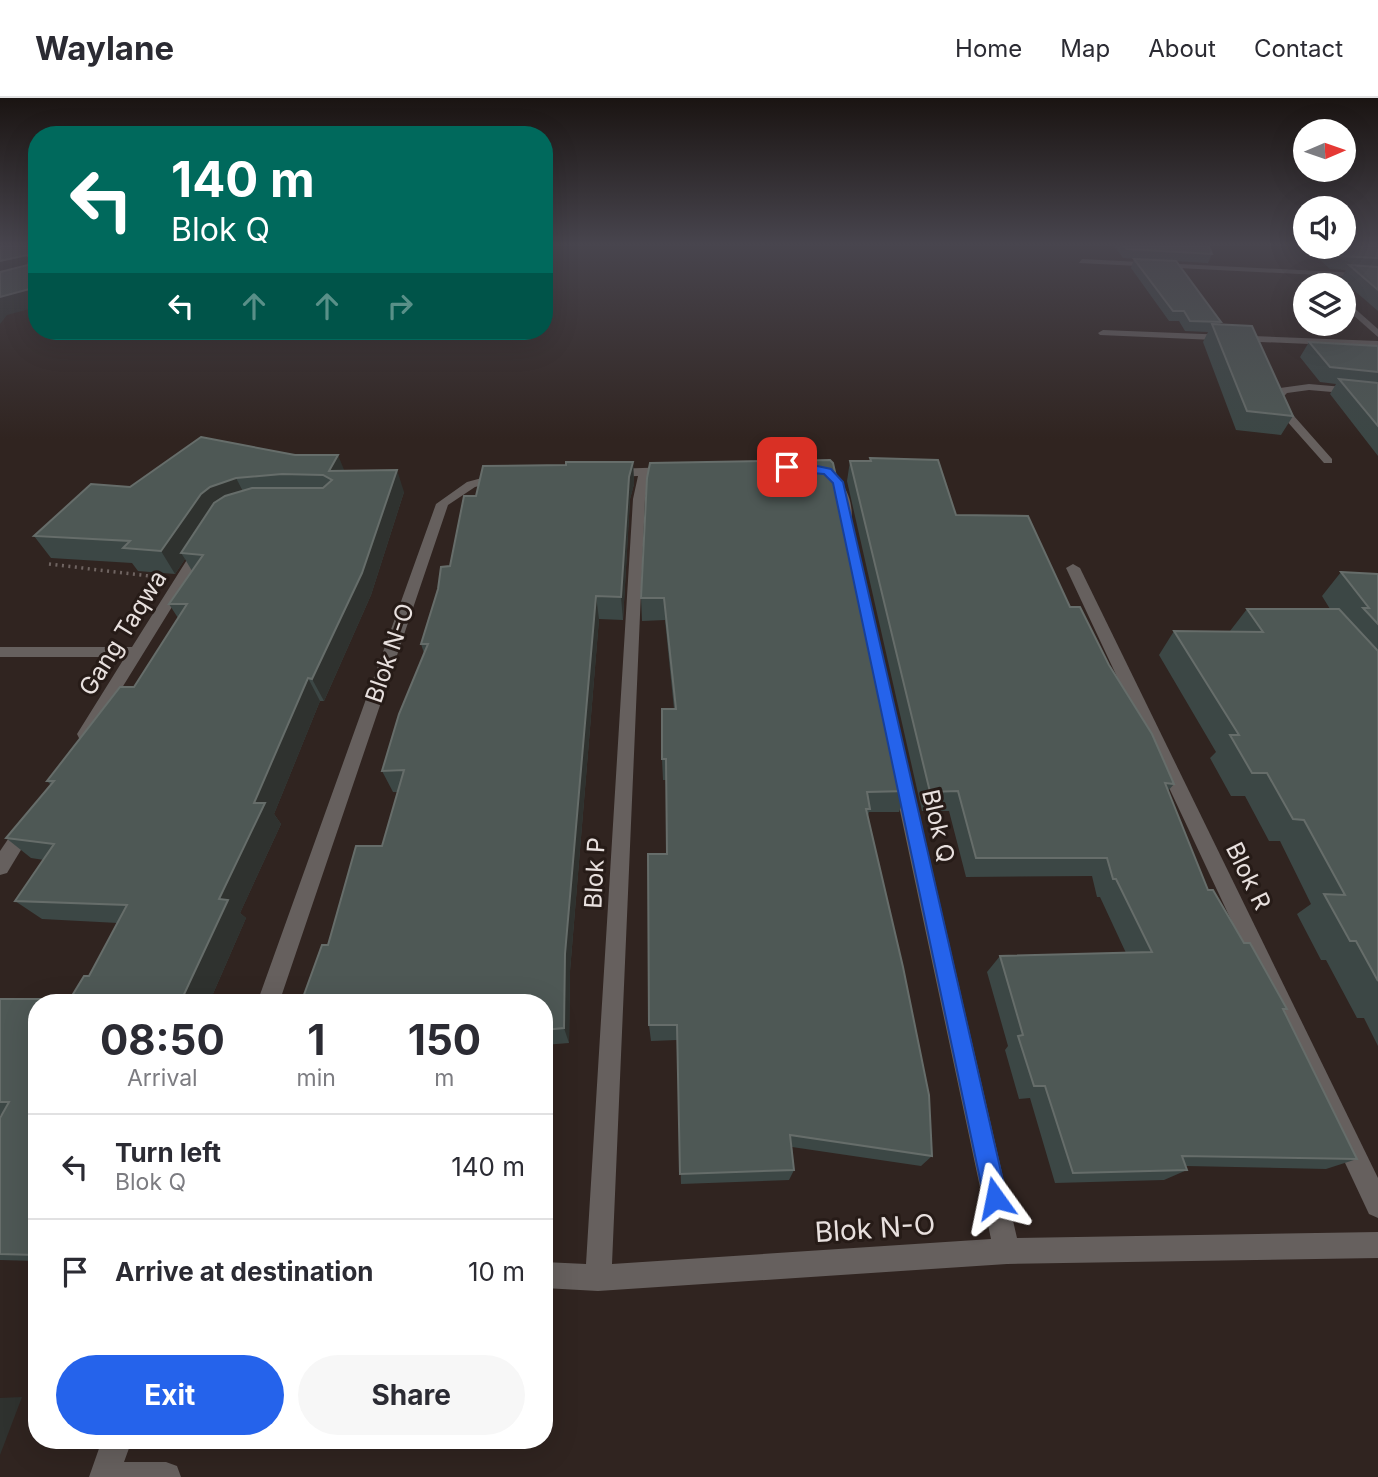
<!DOCTYPE html>
<style>
body{margin:0;font-family:Inter,sans-serif;background:#f7f7f7;color:#2b2b33;height:100vh;display:flex;flex-direction:column;font-size:26px;white-space:nowrap}
*{box-sizing:border-box;margin:0}
p{font-size:23px;color:#7c7c81}
.icon{flex:none;width:38px;height:38px;fill:none;stroke:currentColor;stroke-width:2;stroke-linecap:round;stroke-linejoin:round}
.map{position:relative;flex:1;overflow:hidden}
.sheet{position:absolute;left:28px;top:896px;width:525px;height:455px;display:flex;flex-direction:column;background:#fff;border-radius:28px;box-shadow:0 7px 28px #0002}
.sheet>*{flex:none}
.banner{position:absolute;left:28px;top:28px;width:525px;height:214px;border-radius:28px;box-shadow:0 7px 28px #0002;background:#00695c;color:#fff;overflow:hidden}
.needle{width:46px;rotate:88deg}
.fabs{position:absolute;left:1293px;top:21px;display:grid;gap:14px}
.fabs a{display:grid;place-items:center;width:63px;height:63px;border-radius:50%;background:#fff;box-shadow:0 7px 28px #0002;font-size:35px}
.pin{position:absolute;display:grid;place-items:center;width:60px;height:60px;color:#fff;margin:-30px;border-radius:14px;box-shadow:0 4px 10px #0006}
.me{position:absolute;width:77px;margin:-38px;rotate:348deg;stroke-linejoin:round;filter:drop-shadow(0 0 5px #0008)}
.turn{display:flex;align-items:center;gap:24px;height:147px;padding:0 28px;font-size:32px}
.turn .icon{width:91px;height:91px;stroke-width:2.5}
.turn b{display:block;font-size:49px;line-height:60px}
.lanes{display:flex;align-items:center;height:66px;padding:0 28px;background:#0003;justify-content:center;gap:35px;direction:ltr}
.lanes .off{opacity:.35}
.eta{display:flex;justify-content:space-evenly;align-items:center;height:119px;text-align:center}
.eta b{font-size:42px;font-weight:700;line-height:49px}
.action{display:flex;gap:14px;margin-top:auto;padding:14px 28px}
.action a{flex:1;height:80px;border-radius:42px;background:#2563eb;color:#fff;font-size:28px;font-weight:700;line-height:80px;text-align:center}
.action a+a{background:#f7f7f7;color:#2b2b33}
ul{padding:0;list-style:none}
li{display:flex;align-items:center;gap:21px;height:105px;padding:0 28px;border-top:2px solid #e1e1e2}
li div{flex:1}
li b{display:block;font-size:26px}
li em{font-style:normal}
header{display:flex;align-items:center;gap:42px;box-sizing:border-box;height:98px;padding:0 35px;background:#fff;border-bottom:2px solid #e1e1e2}
header strong{font-size:33px}
nav{display:flex;gap:38px;margin-inline-start:auto;font-size:24px}
.map>svg:first-child{display:block}
</style>
<header>
<strong>Waylane</strong>
<nav><a>Home</a><a>Map</a><a>About</a><a>Contact</a></nav>
</header>
<div class="map">
<svg width="1378" height="1379" viewBox="0 0 1378 1379">
<rect width="100%" height="100%" fill="#302420"/>
<g fill="none" stroke-linecap="round" stroke-linejoin="round">
<path stroke="#6f6461" stroke-width="3.5" stroke-dasharray="2 4.5" stroke-linecap="butt" d="M49 466 149 478"/>
<g fill="#66605e" fill-rule="evenodd">
<path d="M1082 161 1378 176V180L1079 165Z"/>
<path d="M1344 201 1378 231V239L1344 209Z"/>
<path d="M1103 232 1378 243V249L1100 237 1098 235Z"/>
<path d="M1309 286 1378 292V298L1309 292 1287 295 1282 300 1286 309 1332 361V365H1324L1277 312 1272 300 1280 290Z"/>
<path d="M818 367C842 374 857 404 850 428H842L840 425 831 385 812 371Z"/>
<path d="M672 369 678 373 676 375 650 377 645 401 612 1166 991 1141 892 675 895 670H907L910 675 1017 1140 1378 1134V1160L1007 1166 598 1193 544 1190V1164L586 1166 633 401 638 378 612 379 606 375 612 371Z"/>
<path d="M504 374 510 378 508 381 475 389 448 407 279 905H257L436 406 467 384Z"/>
<path d="M202 445 209 449 91 640H79L77 636 125 559H0V549H132L195 449Z"/>
<path d="M1073 466 1080 470 1378 1080V1120L1369 1116 1066 470Z"/>
<path d="M27 720 33 722 36 727 7 775 0 777V753L21 722Z"/>
<path d="M102 1342H132L124 1364H166L177 1368 181 1379H89Z"/>
</g>
</g>
<g fill="#3c4745">
<path d="M1115 148H1209L1212 156 1208 165 1123 160 1115 149Z"/>
<path d="M1344 148H1378V213L1341 181 1346 172 1330 171 1318 160 1325 149H1344Z"/>
<path d="M1134 161 1221 224 1220 227 1293 318 1281 337 1236 332 1203 244 1208 234 1185 233 1179 223H1169L1131 170Z"/>
<path d="M1309 244 1378 248V358L1330 296 1336 286 1320 284 1300 259Z"/>
<path d="M201 339 344 373 404 394 371 497 324 603H320L274 716 281 726 240 815 246 820 209 905H37V1163L0 1162V1020L2 1017H0V901H70L89 878 118 825 42 821 15 803 44 762 31 760 6 740 51 687 47 683 134 589 178 520 169 506 192 473 185 461 175 476 138 473 132 465 51 460 34 438 130 389Z"/>
<path d="M870 360 956 417 1070 509 1109 567 1174 686 1168 693 1208 792 1244 845 1287 911 1284 913 1357 1061 1326 1071 1186 1068 1187 1072 1164 1082 1055 1085 1030 1000 1019 1001 1005 952 1008 948 987 874 1000 858 1126 855 1100 799H1097L1092 778 966 779 949 713H922L847 383 850 363H870Z"/>
<path d="M633 364 634 386 630 401 623 522 599 521 570 873 569 945 544 947V905L328 847 382 748 398 694H393L382 673 424 555 421 546 476 398 566 367Z"/>
<path d="M647 380 907 693 899 714H869L868 718 932 1058 921 1068 792 1049 794 1072 789 1082 681 1086 677 942 651 943 649 927 667 756 666 682H663L662 661 674 611 665 522 642 523 641 500Z"/>
<path d="M1341 474 1378 476V948L1364 920H1357L1326 862H1321L1297 816 1311 806 1280 743H1269L1245 698H1231L1210 660 1216 654 1159 557 1174 533H1230L1247 511H1330L1322 498Z"/>
</g>
<g fill="#2f322f">
<path d="M27 157 36 173 0 182V163Z"/>
<path d="M37 189V209L7 217 0 226V199Z"/>
<path d="M338 357 347 379 329 373Z"/>
<path d="M633 364 634 386 630 401 623 522 621 499 629 379Z"/>
<path d="M397 372 404 394 371 497 324 603 312 581Z"/>
<path d="M236 380 247 401 181 455 185 461 175 476 161 453 201 396 210 389Z"/>
<path d="M596 498 599 521 570 873 569 945 564 930 565 856Z"/>
<path d="M308 580 320 603 274 716 281 726 240 815 246 820 209 905H180L254 705Z"/>
<path d="M22 1299 0 1357V1300Z"/>
</g>
<g fill="#4e5855" stroke="#666d6a" stroke-width="2">
<path d="M0 148H37V189L0 199V174L28 167 30 160 27 157 0 163Z"/>
<path d="M1124 148H1209L1212 156 1127 151Z"/>
<path d="M1344 148 1364 149 1361 148H1378V160L1338 158 1327 149Z"/>
<path d="M1134 161 1176 163 1221 224 1190 223 1184 213H1173Z"/>
<path d="M1349 167 1378 169V192Z"/>
<path d="M1212 226 1252 228 1293 318 1247 313Z"/>
<path d="M1309 244 1378 248V274L1330 269Z"/>
<path d="M1339 281 1378 285V328Z"/>
<path d="M201 339 295 357H338L329 373 397 372 362 475 312 581 308 580 254 705H265L219 801 228 802 180 905H37V1156L36 1157 0 1156V1020L9 1004H0V901H70L84 878H89L127 807 15 803 54 746 6 740 54 683H47L120 589H134L187 506H169L203 457 181 455 214 405 225 398 252 390H323L332 382 323 377 282 376 236 380 210 389 201 396 161 453 123 450 130 443 34 438 91 386 130 389Z"/>
<path d="M870 360 938 362 956 417 1028 418 1070 509H1080L1109 567 1152 636 1174 686 1165 685 1208 792H1213L1244 845H1250L1287 911H1283L1357 1061 1182 1058 1187 1072 1073 1075 1045 988H1034L1018 938 1023 937 1000 858 1152 854 1116 781H1113L1107 760H976L958 693 930 694 850 363H871Z"/>
<path d="M830 362 833 365 907 693 867 694 870 711H866L903 869 929 997 932 1058 790 1037 794 1072 680 1076 677 927H649L648 756H667L666 661H662V611H676L664 500H641L647 380 650 365Z"/>
<path d="M566 364H633L629 379 621 499 596 498 565 856 564 930 544 932V905H301L322 847H328L356 748H382L404 672 382 673 399 616 428 546H421L438 491 441 469 450 468 464 398H476L483 368 566 367Z"/>
<path d="M1341 474 1378 476V526L1363 510H1369Z"/>
<path d="M1247 511H1339L1378 553V883L1356 843H1350L1324 796 1345 797 1304 722 1293 721 1267 675H1252L1230 637H1239L1174 533 1263 534Z"/>
</g>
<linearGradient id="sky" x2="0" y2="1"><stop stop-color="#1a1412"/><stop offset="0.43" stop-color="#48454e"/><stop offset="1" stop-color="#48454e" stop-opacity="0"/></linearGradient>
<rect width="1378" height="341" fill="url(#sky)"/>
<path fill="#2563eb" stroke="#184099" stroke-width="2" d="M808 366 831 371 843 384 1007 1100 1003 1108 995 1111 987 1108 984 1100 833 385 824 376 787 373 781 369 787 366Z"/>
<g text-anchor="middle" stroke-width="6" stroke-linejoin="round" paint-order="stroke">
<g font-size="24" fill="#e8e0de" stroke="#261b17">
<text transform="translate(123 535) rotate(-58)" y="8">Gang Taqwa</text>
<text transform="translate(390 555) rotate(-71)" y="8">Blok N-O</text>
<text transform="translate(938 728) rotate(77)" y="8">Blok Q</text>
<text transform="translate(595 775) rotate(-87)" y="8">Blok P</text>
<text transform="translate(1248 778) rotate(64)" y="8">Blok R</text>
</g>
<g font-size="28" fill="#e8e0de" stroke="#261b17">
<text transform="translate(875 1130) rotate(-4)" y="10">Blok N-O</text>
</g>
</g>
</svg>
<div class="fabs">
<a><svg class="needle" viewBox="-14 -14 28 28"><path d="M0-13l5 13h-10z" fill="#e53935"/><path d="M0 13l5-13h-10z" fill="#7c7c81"/></svg></a>
<a><svg class="icon" aria-label="sound" viewBox="0 0 24 24"><path d="M4 9h4l5-4v14l-5-4H4zM17 9q2 3 0 6"/></svg></a>
<a><svg class="icon" aria-label="layers" viewBox="0 0 24 24"><path d="M12 4l9 5-9 5-9-5zM3 14l9 5 9-5"/></svg></a>
</div>
<div class="pin" style="left:787px;top:369px;background:#d93025"><svg class="icon" aria-label="arrive" viewBox="0 0 24 24"><path d="M6 21V4h12l-3 4 3 4H6"/></svg></div>
<svg class="me" style="left:995px;top:1100px" viewBox="-20 -20 40 40"><path d="M0-17L14 15 0 8-14 15z" fill="#2563eb" stroke="#fff" stroke-width="4"/></svg>
<div class="banner">
<div class="turn"><svg class="icon" aria-label="left" viewBox="0 0 24 24"><path d="M17 20v-9H6M10 6l-5 5 5 5"/></svg><div><b>140 m</b>Blok Q</div></div>
<div class="lanes"><svg class="icon" aria-label="left" viewBox="0 0 24 24"><path d="M17 20v-9H6M10 6l-5 5 5 5"/></svg><svg class="icon off" aria-label="ahead" viewBox="0 0 24 24"><path d="M12 20V5M6 11l6-6 6 6"/></svg><svg class="icon off" aria-label="ahead" viewBox="0 0 24 24"><path d="M12 20V5M6 11l6-6 6 6"/></svg><svg class="icon off" aria-label="right" viewBox="0 0 24 24"><path d="M7 20v-9h11M14 6l5 5-5 5"/></svg></div>
</div>
<section class="sheet">
<div class="eta">
<div><b>08:50</b><p>Arrival</p></div>
<div><b>1</b><p>min</p></div>
<div><b>150</b><p>m</p></div>
</div>
<ul>
<li><svg class="icon" aria-label="left" viewBox="0 0 24 24"><path d="M17 20v-9H6M10 6l-5 5 5 5"/></svg><div><b>Turn left</b><p>Blok Q</p></div><em>140 m</em></li>
<li><svg class="icon" aria-label="arrive" viewBox="0 0 24 24"><path d="M6 21V4h12l-3 4 3 4H6"/></svg><div><b>Arrive at destination</b></div><em>10 m</em></li>
</ul>
<div class="action"><a>Exit</a><a>Share</a></div>
</section>
</div>
